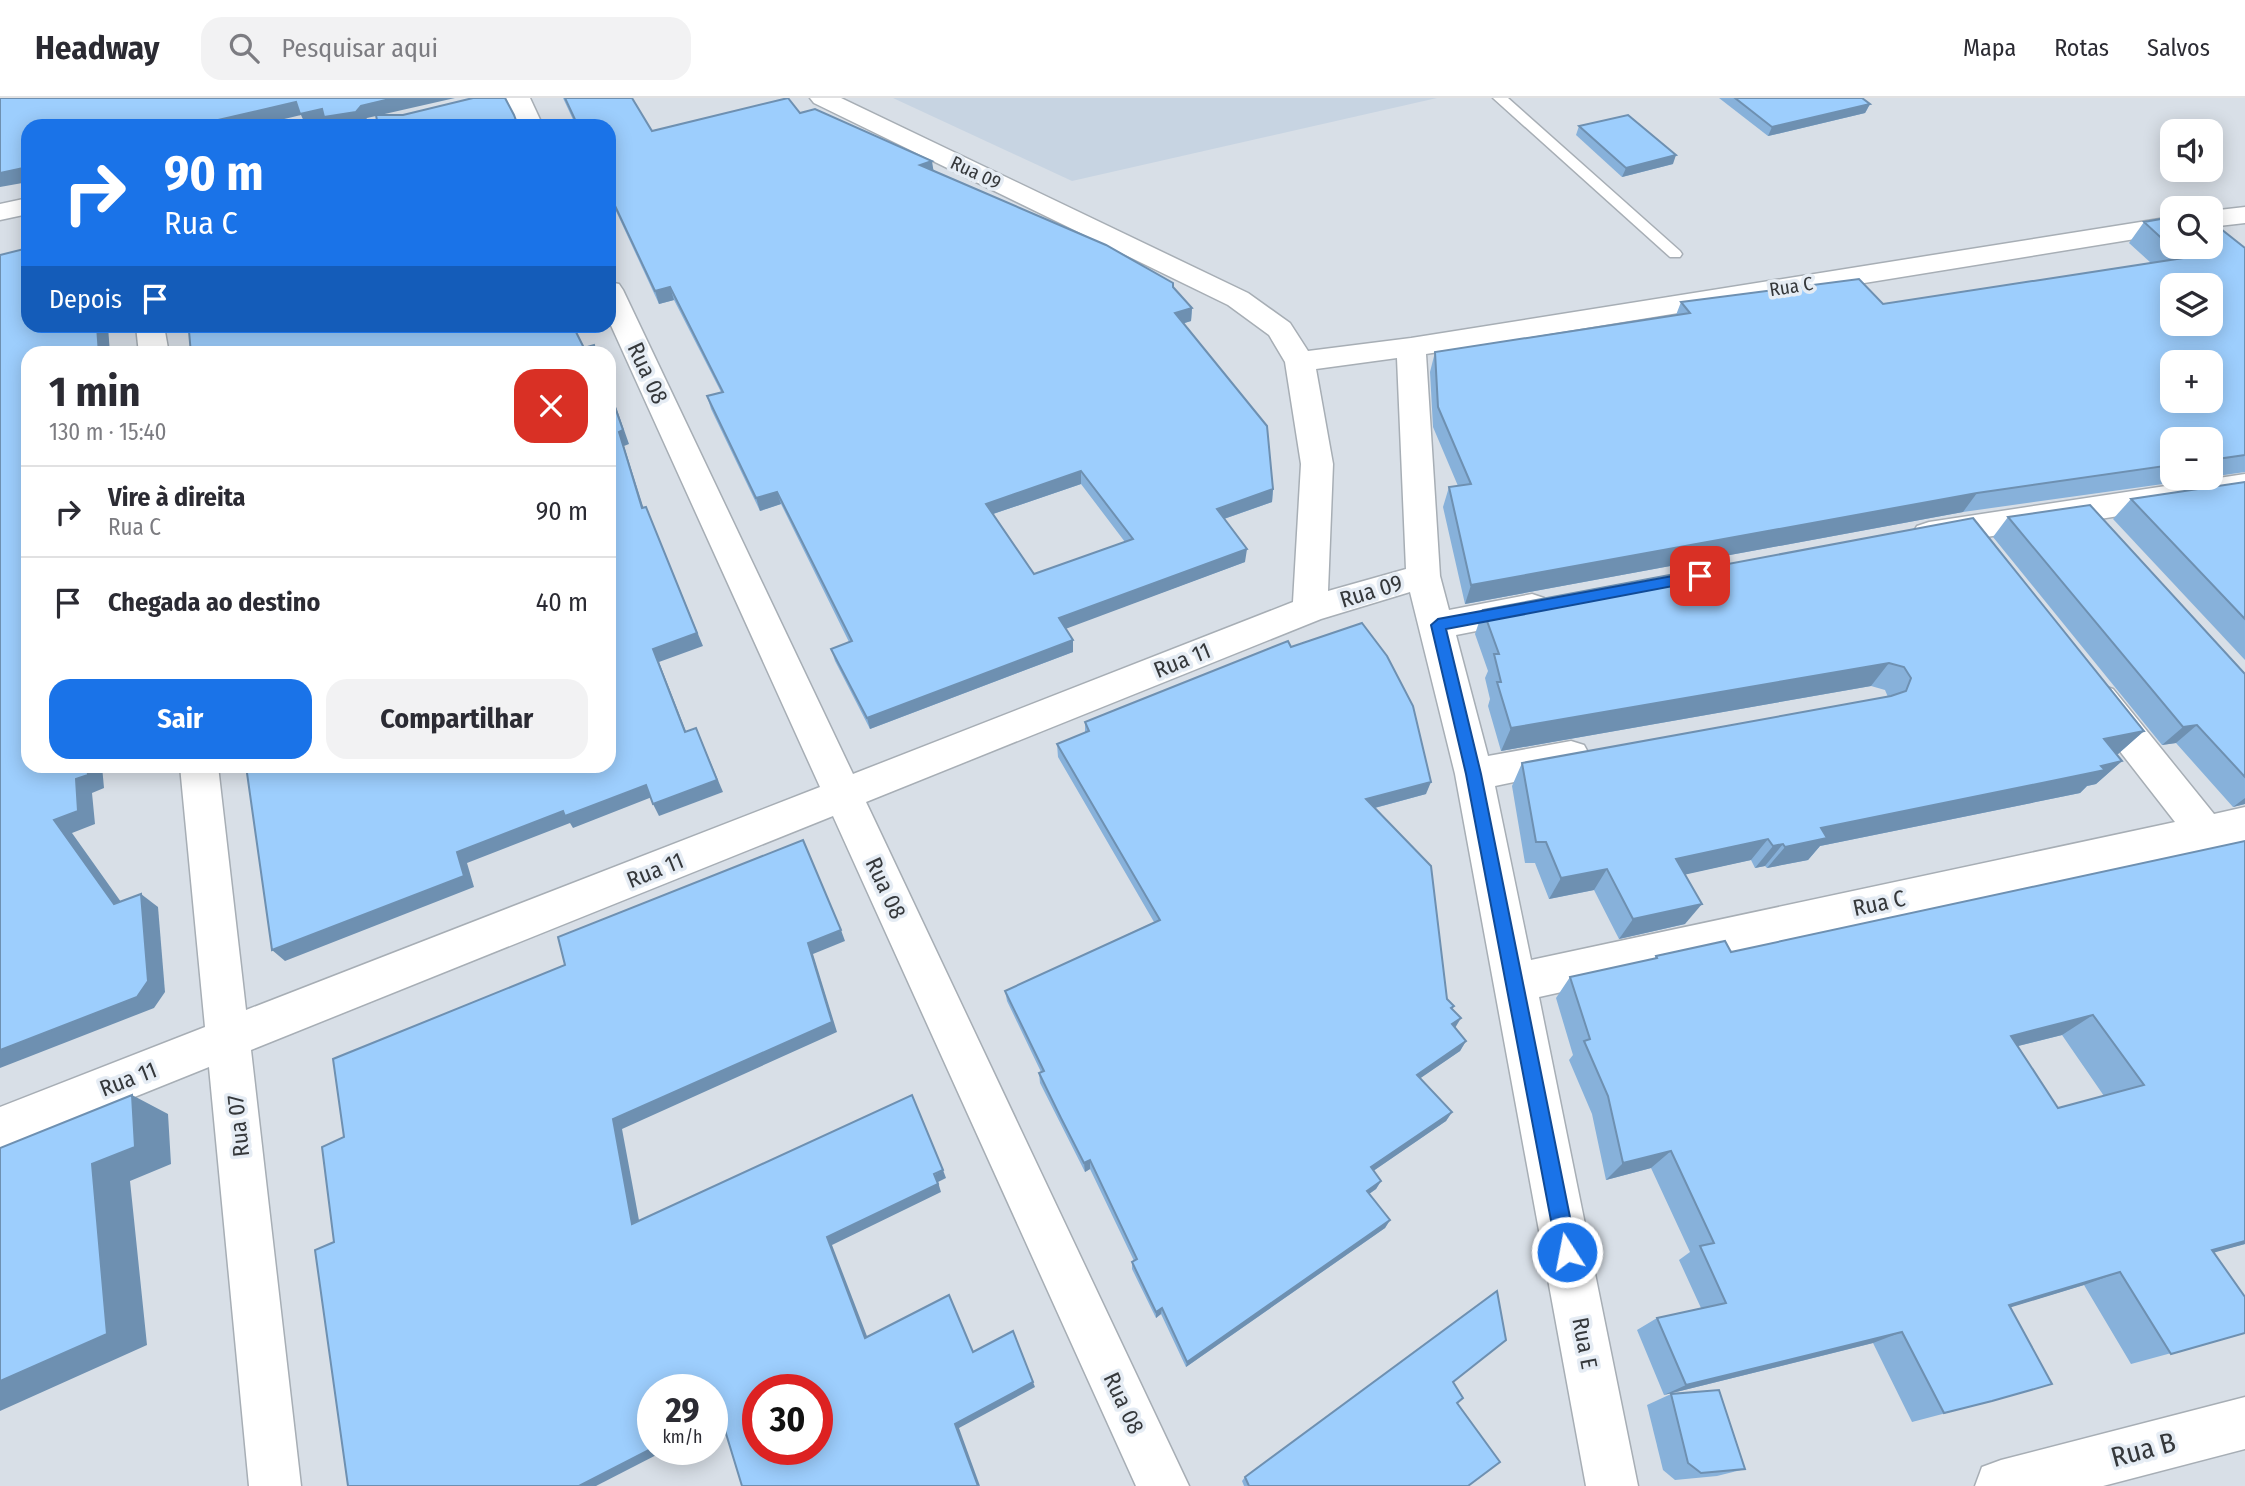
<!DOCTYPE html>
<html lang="pt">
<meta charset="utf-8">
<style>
body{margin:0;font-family:"Fira Sans Condensed",sans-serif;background:#f2f2f3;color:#2b2b33;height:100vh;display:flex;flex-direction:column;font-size:26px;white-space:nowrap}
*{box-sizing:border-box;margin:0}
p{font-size:23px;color:#7c7c81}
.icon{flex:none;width:38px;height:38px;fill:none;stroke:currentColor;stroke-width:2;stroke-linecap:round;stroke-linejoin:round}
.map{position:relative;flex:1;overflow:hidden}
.sheet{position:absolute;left:21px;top:248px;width:595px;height:427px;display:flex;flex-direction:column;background:#fff;border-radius:21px;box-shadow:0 4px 18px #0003}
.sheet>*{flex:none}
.top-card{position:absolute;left:21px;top:21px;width:595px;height:214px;border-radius:21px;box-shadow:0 4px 18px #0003;background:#1a73e8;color:#fff;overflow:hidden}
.fabs{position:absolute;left:2160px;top:21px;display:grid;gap:14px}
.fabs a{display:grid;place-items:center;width:63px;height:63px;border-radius:14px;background:#fff;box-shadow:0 4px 18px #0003;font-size:35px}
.speed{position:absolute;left:637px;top:1276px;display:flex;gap:14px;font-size:35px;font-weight:700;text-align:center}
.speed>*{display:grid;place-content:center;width:91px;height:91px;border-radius:50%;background:#fff;box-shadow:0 4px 18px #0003;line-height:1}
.speed small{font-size:18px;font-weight:400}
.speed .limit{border:10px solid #d22;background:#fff;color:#111}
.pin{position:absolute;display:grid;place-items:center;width:60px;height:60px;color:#fff;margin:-30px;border-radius:14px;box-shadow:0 4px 10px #0006}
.me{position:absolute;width:77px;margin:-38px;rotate:349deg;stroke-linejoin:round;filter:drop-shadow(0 0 5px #0008)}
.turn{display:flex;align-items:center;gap:24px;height:147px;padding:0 28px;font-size:32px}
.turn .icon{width:91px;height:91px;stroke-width:2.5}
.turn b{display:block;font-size:49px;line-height:60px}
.then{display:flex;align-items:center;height:66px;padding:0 28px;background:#0003;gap:14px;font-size:26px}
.round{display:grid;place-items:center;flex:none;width:74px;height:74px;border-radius:21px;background:#f2f2f3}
.overview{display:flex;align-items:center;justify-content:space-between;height:119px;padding:0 28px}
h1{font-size:42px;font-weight:700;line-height:52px}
.action{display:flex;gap:14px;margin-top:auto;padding:14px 28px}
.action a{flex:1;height:80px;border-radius:21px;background:#1a73e8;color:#fff;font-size:28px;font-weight:700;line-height:80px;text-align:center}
.action a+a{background:#f2f2f3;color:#2b2b33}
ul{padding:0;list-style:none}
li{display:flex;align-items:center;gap:21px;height:91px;padding:0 28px;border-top:2px solid #e1e1e2}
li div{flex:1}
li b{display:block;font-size:26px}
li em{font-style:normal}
header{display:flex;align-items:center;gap:42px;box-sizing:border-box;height:98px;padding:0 35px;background:#fff;border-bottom:2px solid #e1e1e2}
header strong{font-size:33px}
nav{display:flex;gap:38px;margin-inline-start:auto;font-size:24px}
.search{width:490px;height:63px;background:#f2f2f3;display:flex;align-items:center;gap:18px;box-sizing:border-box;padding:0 24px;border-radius:21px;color:#7c7c81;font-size:26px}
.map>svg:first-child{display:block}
</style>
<header>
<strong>Headway</strong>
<div class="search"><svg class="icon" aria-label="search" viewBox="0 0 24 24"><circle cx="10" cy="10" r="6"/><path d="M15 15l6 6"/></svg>Pesquisar aqui</div>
<nav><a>Mapa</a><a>Rotas</a><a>Salvos</a></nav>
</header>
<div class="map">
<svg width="2245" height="1388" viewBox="0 0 2245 1388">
<rect width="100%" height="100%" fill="#d8dfe7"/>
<path fill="#c7d4e2" d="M893 0H1437L1072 83Z"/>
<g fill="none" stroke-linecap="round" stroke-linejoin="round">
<g stroke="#a7aeb5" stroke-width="3">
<path id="lane" d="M1493 0H1508L1680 153 1682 156 1680 159H1670Z"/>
</g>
<g stroke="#a7aeb5" stroke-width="3">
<g id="street">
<path d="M506 0H530L543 28H519Z"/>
<path d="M810 0H841L1248 195 1290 225 1308 253 1411 240 2172 119V135L1426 256 1440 478 1449 512 1532 496 1544 500 1549 509 1544 518 1532 522 1456 537 1488 658 1571 643 1584 647 1590 658 1584 669 1495 688 1531 862 2175 724 2087 611 2082 601 2087 591 2100 587 2113 591 2214 716 2245 709V743L1539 899 1638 1388H1586L1455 676 1410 494 1321 521 866 704 1189 1388H1136L833 718 251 952 301 1388H249L209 969 0 1053V1009L205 929 180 668H218L246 912 820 689 609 223V184L619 186 623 192 853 676 1293 504 1301 366 1285 264 1269 237 1228 207 814 5ZM1397 260 1406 471 1328 493 1333 366 1316 271Z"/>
<path d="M28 100V116L0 122V106Z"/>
<path d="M2245 109V125L2210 129V113Z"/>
<path d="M136 228H164L169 256H139Z"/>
<path d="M2245 376V398L1929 448 1917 444 1912 436 1917 428 1929 424Z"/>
<path d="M2245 1299V1351L2103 1388H1975L1982 1369 2001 1362Z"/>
</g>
</g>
<use href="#lane" fill="#fff" fill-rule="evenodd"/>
<use href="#street" fill="#fff" fill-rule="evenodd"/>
</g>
<g fill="#87b1da" fill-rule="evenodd">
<path d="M563 0H632L652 33 800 15 933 72 1173 189 1192 210 1191 223 1184 225 1273 391 1272 404 1224 421 1245 464 1065 530 1073 542V554L870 631 835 563 831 551 849 544 781 406 760 413 711 311 707 298 721 294 674 202 659 206 609 98V28H576ZM1081 386 1125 444 1034 476 993 416Z"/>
<path d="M1719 0H1862L1870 6 1865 15 1768 38Z"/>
<path d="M1579 28 1673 66 1622 79 1576 37Z"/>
<path d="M2144 124 2245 150V374L2210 379V341H2172V380H2206L1963 414 1465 506 1443 409 1449 389 1458 388 1433 329 1430 274 1435 254 1676 217 1681 204 1883 206 2151 165 2129 145Z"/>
<path d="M2245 384V562L2113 421 2131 401Z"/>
<path d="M2008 419 2245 576V706L2233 709 2176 645 2162 647 1993 439Z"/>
<path d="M1973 420 2144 633 2118 656 2116 657 2122 663 2096 686 2087 688 2080 695 1820 748 1808 762 1767 770 1765 768 1755 770 1751 762 1685 776V826L1619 841 1594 792 1549 801 1535 765H1525L1512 688 1522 665 1888 599 1885 592 1871 588 1501 653 1488 608 1490 601 1485 580 1488 573 1475 536 1483 512Z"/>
<path d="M1291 549 1426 696 1375 710 1447 901 1454 908 1452 912 1455 931 1466 943 1460 953 1420 980 1452 1014 1446 1023 1373 1073 1381 1083 1376 1091 1369 1096 1390 1122 1385 1130 1186 1269 1161 1216 1156 1220 1132 1171V1164L1134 1163 1090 1071 1085 1074 1040 985 1039 975 1041 974 1007 903 1005 893 1154 824 1058 659 1057 646 1085 635V624Z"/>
<path d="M2245 743V1146L2214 1154 2245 1235 2131 1266 2084 1187 2010 1209 1992 1303 1912 1324 1873 1245 1664 1297 1637 1232 1657 1220 1701 1210 1679 1162 1690 1154 1651 1070 1606 1082 1592 1016 1569 962 1573 957 1556 900 1570 879 1654 861 1656 858 1731 854ZM2062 937 2104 998 2058 1010 2018 948Z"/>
<path d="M1453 1284 1457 1305 1468 1388H1244L1242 1383 1245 1379Z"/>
<path d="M1671 1296 1745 1371 1717 1378 1675 1382 1663 1372 1647 1307Z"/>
</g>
<g fill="#6e90b1">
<path d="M394 0H455L367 20 363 27 357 28H329L327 24 306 28 301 17 255 28H192L296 4 322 11 361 8Z"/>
<path d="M1870 6 1865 15 1768 38 1772 29Z"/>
<path d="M1676 57 1673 66 1622 79 1626 70Z"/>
<path d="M932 63 934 76 920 67Z"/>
<path d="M28 69V84L0 89V75Z"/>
<path d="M670 189 674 202 659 206 655 193Z"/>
<path d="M1192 210 1191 223 1175 228V215Z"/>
<path d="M97 228H108L110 256H99Z"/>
<path d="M609 289 629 346 624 348 648 424 642 410 619 334Z"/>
<path d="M1081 373V386L987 418 986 406Z"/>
<path d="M1273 391 1272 404 1215 424 1217 411Z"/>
<path d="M777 394 781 406 760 413 756 400Z"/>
<path d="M1977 395 1963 414 1465 506 1471 487Z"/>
<path d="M646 409 703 548 659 564 691 646 685 634 653 551Z"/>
<path d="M1247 451 1245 464 1060 533 1059 520Z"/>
<path d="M1073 542V554L870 631 867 620Z"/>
<path d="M1889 565 1871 588 1501 653 1511 630Z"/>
<path d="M2197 627 2176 645 2162 647 2183 629Z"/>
<path d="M696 630 723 694 659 718 653 706Z"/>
<path d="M2144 633 2118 656 2079 664 2104 641Z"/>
<path d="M2122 663 2096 686 2087 688 2080 695 1820 748 1808 762 1767 770 1785 749 1821 730Z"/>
<path d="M87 668H102L104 690 92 695 95 726 72 735 131 818 114 806 54 722 76 681Z"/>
<path d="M1431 684 1426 696 1363 713 1366 701Z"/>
<path d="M646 687 652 699 573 730 570 725 467 765 474 789 285 863 272 852 457 754 563 713Z"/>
<path d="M2245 700V706L2233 709Z"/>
<path d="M1768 741 1751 762 1661 782 1676 761Z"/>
<path d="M1783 746 1765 768 1755 770 1773 748Z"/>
<path d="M1607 771 1594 792 1549 801 1561 780Z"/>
<path d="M141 796 158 809 165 894 154 910 0 970V952Z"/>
<path d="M1702 806 1685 826 1619 841 1633 821Z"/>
<path d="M841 832 845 843 813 856 837 934 622 1031 641 1133 632 1126 613 1021 808 845Z"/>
<path d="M2093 917 2062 937 1982 957 2011 938Z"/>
<path d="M1461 920 1455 930 1452 926Z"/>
<path d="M1466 943 1460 953 1412 986 1417 977Z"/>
<path d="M132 997 168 1016 171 1066 130 1083 147 1247 0 1313V1283L92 1066Z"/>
<path d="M1452 1014 1446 1023 1366 1078 1371 1069Z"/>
<path d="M1671 1053 1651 1070 1606 1082 1623 1065Z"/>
<path d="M1090 1062V1071L1085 1074 1084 1065Z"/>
<path d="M943 1072 946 1080 938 1084 941 1094 832 1147 870 1246 865 1240 827 1139Z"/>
<path d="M1381 1083 1376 1091 1362 1101 1367 1093Z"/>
<path d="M1390 1122 1385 1130 1186 1269 1187 1264Z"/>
<path d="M2245 1143V1146L2173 1166 2212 1152Z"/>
<path d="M2120 1174 2084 1187 1976 1220 2009 1207Z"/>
<path d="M1162 1210 1161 1216 1156 1220V1214Z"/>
<path d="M1902 1234 1873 1245 1664 1297 1686 1287Z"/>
<path d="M1033 1284 1035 1289 959 1330 980 1388H978L955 1326Z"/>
<path d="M720 1316 728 1320 712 1328V1320Z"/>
<path d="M653 1350 668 1351 596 1388H579Z"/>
</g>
<g fill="#9dcefd" stroke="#6e90b1" stroke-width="2" fill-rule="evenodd">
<path d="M0 0H394L361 8 356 14 324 19 322 11 300 16 296 4 192 28H28V69L0 75Z"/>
<path d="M473 0H505L514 17 518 28H378L376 17H403Z"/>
<path d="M565 0H632L652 33 788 0 800 15 815 11 932 63 920 67 1106 147 1173 185V189L1192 210 1175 215 1267 328 1273 391 1217 411 1247 451 1059 520 1073 542 867 620 831 551 852 543 777 394 756 400 707 298 723 294 670 189 655 193 609 95V28H578ZM1081 373 1133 441 1034 476 986 406Z"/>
<path d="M1735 0H1862L1870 6 1772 29Z"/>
<path d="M1628 17 1676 57 1626 70 1579 28Z"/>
<path d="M2172 119V149H2210V132L2221 131 2245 150V357L2210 362V341H2172V367L1977 395 1471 487 1449 389 1471 386 1438 309 1435 254 1690 215 1681 204 1859 181 1883 206 2183 160 2144 124ZM2172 187H2210V226H2172ZM2172 264H2210V303H2172Z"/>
<path d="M28 150V228H97L99 256H28V668H87L88 677 76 681 78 713 54 722 114 806 141 796 148 883 137 899 0 952V157Z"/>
<path d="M209 228H573L584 250 594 247 596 256H191L189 233Z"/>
<path d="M609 292 623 332 619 334 642 410 646 409 697 535 653 551 685 634 696 630 717 682 653 706 646 687 565 718 563 713 457 754 464 778 272 852 246 668H609Z"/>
<path d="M2245 384V521L2131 401Z"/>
<path d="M2090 407 2245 576V679L2197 627 2183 629 2008 419Z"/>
<path d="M1973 420 2144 633 2104 641 2122 663 2101 668 2105 672 1821 730 1827 740 1785 749 1783 746 1773 748 1768 741 1676 761 1702 806 1633 821 1607 771 1561 780 1546 744H1536L1522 665 1891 598 1906 593 1911 580 1904 569 1889 565 1511 630 1497 584H1501L1494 556H1499L1483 512Z"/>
<path d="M1362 525 1387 558 1413 608 1431 684 1366 701 1431 768 1447 901 1454 908 1451 910 1461 920 1452 926 1466 943 1417 977 1452 1014 1371 1069 1381 1083 1367 1093 1390 1122 1187 1264 1162 1210 1156 1214 1132 1164 1137 1161 1090 1062 1084 1065 1061 1020 1039 975 1044 973 1005 893 1160 822 1057 646 1089 633 1085 624 1120 610 1288 543 1291 549Z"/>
<path d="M803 742 841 832 808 845 832 924 613 1021 632 1126 912 997 943 1072 934 1076 938 1086 827 1139 865 1240 949 1197 973 1254 1013 1233 1033 1284 955 1326 978 1388H742L720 1316 712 1320V1292H653V1350L579 1388H348L315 1152 334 1144 322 1049 344 1039 333 961 565 867 558 839ZM758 1292H817V1351H758Z"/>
<path d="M2245 743V1143L2212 1152 2245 1199V1235L2171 1256 2120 1174 2009 1207 2052 1286 1992 1303 1944 1315 1902 1234 1686 1287 1657 1220 1726 1205 1700 1148 1714 1145 1671 1053 1623 1065 1608 998 1584 943 1590 941 1570 879 1657 860 1656 858 1725 843 1731 854ZM2093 917 2144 987 2058 1010 2011 938Z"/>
<path d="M132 997 135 1049 92 1066 107 1236 0 1283V1050Z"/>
<path d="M1497 1193 1506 1242 1453 1284 1463 1300 1457 1305 1500 1364 1468 1388H1249L1245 1379Z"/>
<path d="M1719 1292 1745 1371 1701 1375 1688 1365 1671 1296Z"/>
</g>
<path fill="#1a73e8" stroke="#114b97" stroke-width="2" d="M1700 473 1705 474V482L1446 531 1481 676 1577 1154 1574 1161 1567 1164 1560 1161 1557 1154 1466 676 1431 527 1438 521Z"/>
<g text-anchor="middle" stroke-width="7" stroke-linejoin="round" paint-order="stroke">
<g font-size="19" fill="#35383b" stroke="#e5ecf4">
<text transform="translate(976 74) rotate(25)" y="7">Rua 09</text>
<text transform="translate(1791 188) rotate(-9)" y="7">Rua C</text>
</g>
<g font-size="23" fill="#35383b" stroke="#e5ecf4">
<text transform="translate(648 275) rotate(65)" y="8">Rua 08</text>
<text transform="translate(1371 493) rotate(-17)" y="8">Rua 09</text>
<text transform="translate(1182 562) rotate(-22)" y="8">Rua 11</text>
<text transform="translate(655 772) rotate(-22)" y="8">Rua 11</text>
<text transform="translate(886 790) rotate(65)" y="8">Rua 08</text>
<text transform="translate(1879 805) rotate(-12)" y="8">Rua C</text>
<text transform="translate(128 981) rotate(-21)" y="8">Rua 11</text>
<text transform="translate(238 1028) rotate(-96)" y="8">Rua 07</text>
<text transform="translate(1585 1245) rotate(79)" y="8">Rua E</text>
<text transform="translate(1124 1305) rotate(65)" y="8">Rua 08</text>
</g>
<g font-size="28" fill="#35383b" stroke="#e5ecf4">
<text transform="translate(2143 1351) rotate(-15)" y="10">Rua B</text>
</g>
</g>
</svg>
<div class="fabs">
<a><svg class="icon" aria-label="sound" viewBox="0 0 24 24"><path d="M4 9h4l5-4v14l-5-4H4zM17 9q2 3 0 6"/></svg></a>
<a><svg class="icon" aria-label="search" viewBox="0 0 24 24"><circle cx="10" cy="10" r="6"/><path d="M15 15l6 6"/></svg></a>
<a><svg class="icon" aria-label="layers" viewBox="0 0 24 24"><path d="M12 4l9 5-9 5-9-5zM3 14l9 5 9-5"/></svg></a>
<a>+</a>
<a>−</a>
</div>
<div class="speed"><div>29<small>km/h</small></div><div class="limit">30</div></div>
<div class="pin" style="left:1700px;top:478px;background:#d93025"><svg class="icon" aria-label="arrive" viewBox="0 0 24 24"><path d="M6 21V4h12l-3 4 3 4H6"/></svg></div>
<svg class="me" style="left:1567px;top:1154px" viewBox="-20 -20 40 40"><circle r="17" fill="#1a73e8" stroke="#fff" stroke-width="3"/><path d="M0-11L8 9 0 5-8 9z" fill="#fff"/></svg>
<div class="top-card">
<div class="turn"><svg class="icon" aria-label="right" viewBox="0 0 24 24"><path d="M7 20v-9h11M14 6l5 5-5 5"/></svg><div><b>90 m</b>Rua C</div></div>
<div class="then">Depois<svg class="icon" aria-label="arrive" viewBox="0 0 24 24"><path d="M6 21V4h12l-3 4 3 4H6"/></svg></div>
</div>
<section class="sheet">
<div class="overview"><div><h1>1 min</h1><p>130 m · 15:40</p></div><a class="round" style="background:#d93025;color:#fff"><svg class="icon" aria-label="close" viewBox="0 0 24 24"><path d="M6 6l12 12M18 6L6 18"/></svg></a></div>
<ul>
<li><svg class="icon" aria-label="right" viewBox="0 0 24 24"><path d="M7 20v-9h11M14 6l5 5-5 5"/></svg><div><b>Vire à direita</b><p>Rua C</p></div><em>90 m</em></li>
<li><svg class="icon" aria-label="arrive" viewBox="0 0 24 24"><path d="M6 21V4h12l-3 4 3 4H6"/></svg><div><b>Chegada ao destino</b></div><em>40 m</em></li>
</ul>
<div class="action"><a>Sair</a><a>Compartilhar</a></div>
</section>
</div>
